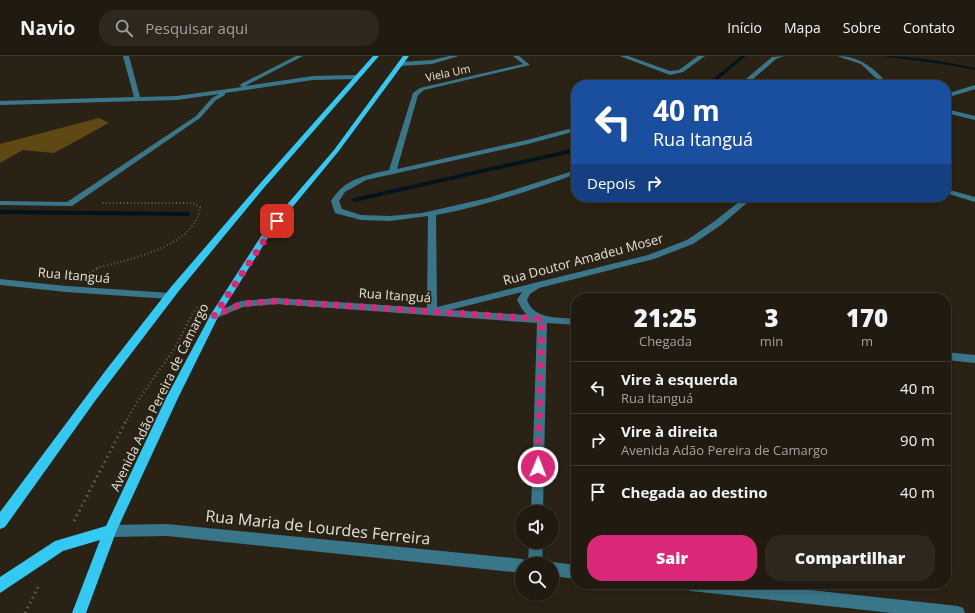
<!DOCTYPE html>
<html lang="pt">
<meta charset="utf-8">
<style>
body{margin:0;font-family:"Open Sans",sans-serif;background:#2d271e;color:#f1f3f6;height:100vh;display:flex;flex-direction:column;font-size:15px;white-space:nowrap}
*{box-sizing:border-box;margin:0}
p{font-size:13px;color:#a2a19f}
.icon{flex:none;width:22px;height:22px;fill:none;stroke:currentColor;stroke-width:2;stroke-linecap:round;stroke-linejoin:round}
.map{position:relative;flex:1;overflow:hidden}
.panel{position:absolute;left:571px;top:237px;width:380px;height:296px;display:flex;flex-direction:column;background:#201a10;border-radius:16px;box-shadow:0 2px 10px #0003,0 0 0 1px #3d3830}
.panel>*{flex:none}
.hud{position:absolute;left:571px;top:24px;width:380px;height:122px;border-radius:16px;box-shadow:0 2px 10px #0003,0 0 0 1px #3d3830;background:#1a4fa0;color:#fff;overflow:hidden}
.buttons{position:absolute;left:515px;top:449px;display:grid;gap:8px}
.buttons a{display:grid;place-items:center;width:44px;height:44px;border-radius:50%;background:#201a10;box-shadow:0 2px 10px #0003,0 0 0 1px #3d3830;font-size:20px}
.pin{position:absolute;display:grid;place-items:center;width:34px;height:34px;color:#fff;margin:-17px;border-radius:8px;box-shadow:0 2px 6px #0006}
.me{position:absolute;width:44px;margin:-22px;rotate:1deg;stroke-linejoin:round;filter:drop-shadow(0 0 3px #0008)}
.turn{display:flex;align-items:center;gap:14px;height:84px;padding:0 16px;font-size:18px}
.turn .icon{width:52px;height:52px;stroke-width:2.5}
.turn b{display:block;font-size:28px;line-height:34px}
.then{display:flex;align-items:center;height:38px;padding:0 16px;background:#0003;gap:8px;font-size:15px}
.eta{display:flex;justify-content:space-evenly;align-items:center;height:68px;text-align:center}
.eta b{font-size:24px;font-weight:800;line-height:28px}
.button{display:flex;gap:8px;margin-top:auto;padding:8px 16px}
.button a{flex:1;height:46px;border-radius:16px;background:#db2777;color:#fff;font-size:16px;font-weight:800;line-height:46px;text-align:center}
.button a+a{background:#2d271e;color:#f1f3f6}
ul{padding:0;list-style:none}
li{display:flex;align-items:center;gap:12px;height:52px;padding:0 16px;border-top:1px solid #3d3830}
li div{flex:1}
li b{display:block;font-size:15px}
li em{font-style:normal}
header{display:flex;align-items:center;gap:24px;box-sizing:border-box;height:56px;padding:0 20px;background:#201a10;border-bottom:1px solid #3d3830}
header strong{font-size:19px}
nav{display:flex;gap:22px;margin-inline-start:auto;font-size:14px}
.search{width:280px;height:36px;background:#2d271e;display:flex;align-items:center;gap:10px;box-sizing:border-box;padding:0 14px;border-radius:16px;color:#a2a19f;font-size:15px}
.map>svg:first-child{display:block}
</style>
<header>
<strong>Navio</strong>
<div class="search"><svg class="icon" aria-label="search" viewBox="0 0 24 24"><circle cx="10" cy="10" r="6"/><path d="M15 15l6 6"/></svg>Pesquisar aqui</div>
<nav><a>Início</a><a>Mapa</a><a>Sobre</a><a>Contato</a></nav>
</header>
<div class="map">
<svg width="975" height="557" viewBox="0 0 975 557">
<rect width="100%" height="100%" fill="#2a2315"/>
<path fill="#5e4814" d="M99 62 109 67 54 97 23 94 0 107V88Z"/>
<g fill="none" stroke-linecap="round" stroke-linejoin="round">
<g fill="#00141c" fill-rule="evenodd">
<path d="M741 0H746L711 29H706Z"/>
<path d="M882 0C913 0 945 6 975 12V14L949 9Z"/>
<path d="M576 92V96L354 146 351 144 354 142Z"/>
<path d="M0 154 188 156 191 158 188 160 0 158Z"/>
</g>
<path stroke="#645e52" stroke-width="2" stroke-dasharray="1 2.5" stroke-linecap="butt" d="M97 212C129 203 196 191 200 151L192 147H102"/>
<g stroke="#645e52" stroke-width="2.5" stroke-dasharray="1 3" stroke-linecap="butt">
<path d="M89 217 100 211"/>
<path d="M127 364C139 340 157 319 172 296 182 281 187 264 198 250"/>
</g>
<g stroke="#645e52" stroke-width="3" stroke-dasharray="1.5 4" stroke-linecap="butt">
<path d="M74 465 127 363"/>
<path d="M25 557 39 529"/>
</g>
<g fill="#3a768a" fill-rule="evenodd">
<path d="M123 0H129L140 41 177 40 242 31 240 29 241 28 296 0H303L245 30 313 20 357 19 360 21 357 23 313 24 225 37V39L216 44 200 62 72 150 0 149V145L67 146 196 60 212 42 219 38 177 44 0 49V45L134 41Z"/>
<path d="M449 0H459L432 8 400 10 397 8 400 6 432 4Z"/>
<path d="M513 0H519L530 9 424 34 418 39 397 113 527 84 576 71V75L528 88 366 124 345 136 339 145 342 153 361 159 390 160 422 157 488 142 576 114V118C530 135 484 150 436 159L437 251 648 199 687 184 715 165 745 141H754L721 169 693 188 654 203 539 232 530 238 527 244C534 264 559 261 576 263V269L547 267 543 456H531L537 267 276 248 243 251 214 263 209 260 211 258 241 245 276 242 427 252 428 160 390 165 361 164 335 157 331 145C346 122 363 120 389 114L413 37 420 32 523 8ZM522 236 517 244 522 253 527 259 450 254Z"/>
<path d="M620 0H628L670 15 679 14 698 0H705L683 16 670 19Z"/>
<path d="M784 0 776 3 746 29H739L772 1Z"/>
<path d="M837 0C860 0 874 12 889 29H883L861 8Z"/>
<path d="M975 29V33L946 42V38Z"/>
<path d="M946 53 975 60V64L946 57Z"/>
<path d="M946 133 975 141V146L946 137Z"/>
<path d="M0 223 66 230 170 237 175 240 170 243 66 236 0 229Z"/>
<path d="M946 296 975 299V307L946 304Z"/>
<path d="M167 468 522 503 527 505 528 508H522V517L167 480 110 481 105 479 103 475 105 471 110 469Z"/>
<path d="M529 486H543L542 508H528Z"/>
<path d="M552 506 576 509V523L552 520V508H547Z"/>
<path d="M684 528H756L958 550 963 552 965 557H892L691 535 686 533Z"/>
</g>
<g fill="#34c9f3" fill-rule="evenodd">
<path d="M373 0H379L262 134 178 236 95 345 5 471 0 473V456L106 314 171 231 257 131Z"/>
<path d="M403 0H409L338 96 271 177 218 261 178 342 116 476 86 557H72L100 484 63 495 0 537V521L55 485 106 470 166 342 211 258 265 174 334 94Z"/>
</g>
</g>
<g fill="none" stroke-linecap="round" stroke-linejoin="round">
<path stroke="#db2777" stroke-width="7" stroke-dasharray="0 12.6" d="M277 165 214 260 241 248 276 245 542 263 538 411"/>
</g>
<g text-anchor="middle" stroke-width="3.5" stroke-linejoin="round" paint-order="stroke">
<g font-size="11" fill="#e5e0d7" stroke="#2a2315">
<text transform="translate(448 17) rotate(-12)" y="4">Viela Um</text>
</g>
<g font-size="13" fill="#e5e0d7" stroke="#2a2315">
<text transform="translate(583 203) rotate(-15)" y="5">Rua Doutor Amadeu Moser</text>
<text transform="translate(74 219) rotate(5)" y="5">Rua Itanguá</text>
<text transform="translate(395 239) rotate(4)" y="5">Rua Itanguá</text>
<text transform="translate(159 341) rotate(-64)" y="5">Avenida Adão Pereira de Camargo</text>
</g>
<g font-size="16" fill="#e5e0d7" stroke="#2a2315">
<text transform="translate(318 471) rotate(6)" y="6">Rua Maria de Lourdes Ferreira</text>
</g>
</g>
</svg>
<div class="buttons">
<a><svg class="icon" aria-label="sound" viewBox="0 0 24 24"><path d="M4 9h4l5-4v14l-5-4H4zM17 9q2 3 0 6"/></svg></a>
<a><svg class="icon" aria-label="search" viewBox="0 0 24 24"><circle cx="10" cy="10" r="6"/><path d="M15 15l6 6"/></svg></a>
</div>
<div class="pin" style="left:277px;top:165px;background:#d93025"><svg class="icon" aria-label="arrive" viewBox="0 0 24 24"><path d="M6 21V4h12l-3 4 3 4H6"/></svg></div>
<svg class="me" style="left:538px;top:411px" viewBox="-20 -20 40 40"><circle r="17" fill="#db2777" stroke="#fff" stroke-width="3"/><path d="M0-11L8 9 0 5-8 9z" fill="#fff"/></svg>
<div class="hud">
<div class="turn"><svg class="icon" aria-label="left" viewBox="0 0 24 24"><path d="M17 20v-9H6M10 6l-5 5 5 5"/></svg><div><b>40 m</b>Rua Itanguá</div></div>
<div class="then">Depois<svg class="icon" aria-label="right" viewBox="0 0 24 24"><path d="M7 20v-9h11M14 6l5 5-5 5"/></svg></div>
</div>
<section class="panel">
<div class="eta">
<div><b>21:25</b><p>Chegada</p></div>
<div><b>3</b><p>min</p></div>
<div><b>170</b><p>m</p></div>
</div>
<ul>
<li><svg class="icon" aria-label="left" viewBox="0 0 24 24"><path d="M17 20v-9H6M10 6l-5 5 5 5"/></svg><div><b>Vire à esquerda</b><p>Rua Itanguá</p></div><em>40 m</em></li>
<li><svg class="icon" aria-label="right" viewBox="0 0 24 24"><path d="M7 20v-9h11M14 6l5 5-5 5"/></svg><div><b>Vire à direita</b><p>Avenida Adão Pereira de Camargo</p></div><em>90 m</em></li>
<li><svg class="icon" aria-label="arrive" viewBox="0 0 24 24"><path d="M6 21V4h12l-3 4 3 4H6"/></svg><div><b>Chegada ao destino</b></div><em>40 m</em></li>
</ul>
<div class="button"><a>Sair</a><a>Compartilhar</a></div>
</section>
</div>
